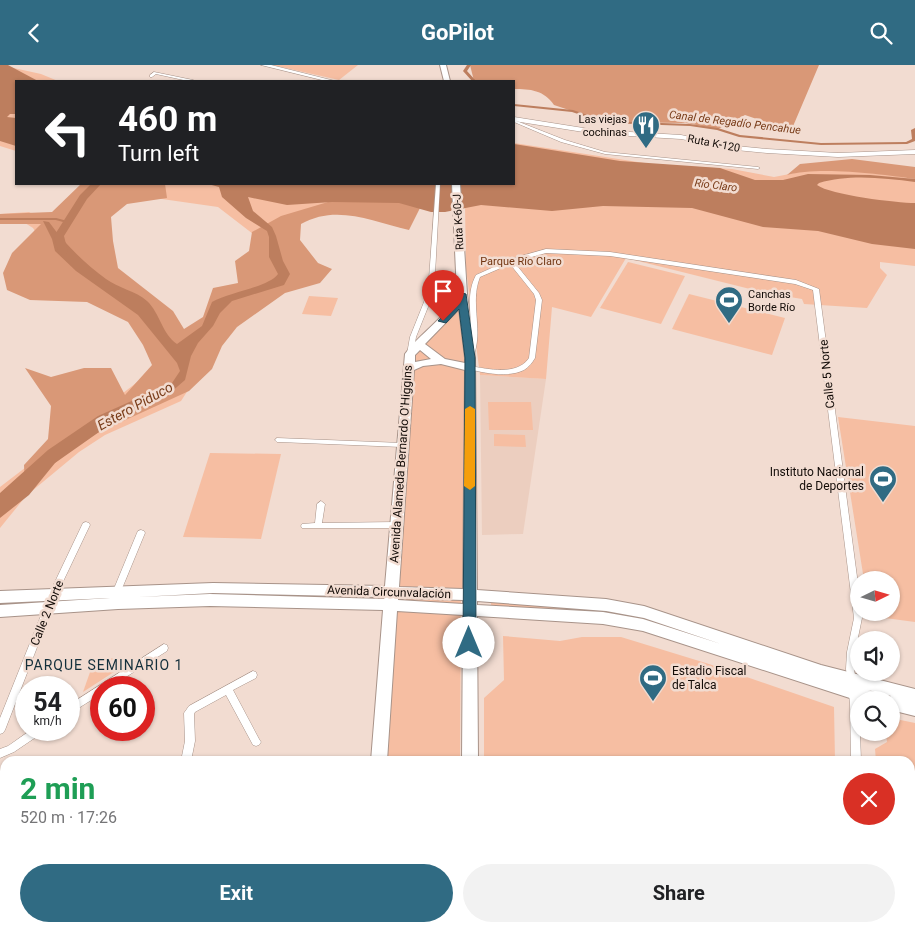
<!DOCTYPE html>
<meta charset="utf-8">
<style>
body{margin:0;font-family:Roboto,sans-serif;background:#f2f2f2;color:#202124;height:100vh;display:flex;flex-direction:column;font-size:19px;white-space:nowrap}
*{box-sizing:border-box;margin:0}
p{font-size:16px;color:#757577}
.icon{flex:none;width:28px;height:28px;fill:none;stroke:currentColor;stroke-width:2;stroke-linecap:round;stroke-linejoin:round}
.map{position:relative;flex:1;overflow:hidden}
.panel{position:absolute;left:0px;top:691px;width:915px;height:176px;display:flex;flex-direction:column;background:#fff;border-radius:15px 15px 0 0;box-shadow:0 1px 4px #0004}
.panel>*{flex:none}
.top-card{position:absolute;left:15px;top:15px;width:500px;height:105px;border-radius:0px;box-shadow:0 1px 4px #0004;background:#202124;color:#fff;overflow:hidden}
.needle{width:32px;rotate:85deg}
.tools{position:absolute;left:850px;top:506px;display:grid;gap:10px}
.tools a{display:grid;place-items:center;width:50px;height:50px;border-radius:50%;background:#fff;box-shadow:0 1px 4px #0004;font-size:25px}
.speed{position:absolute;left:15px;top:611px;display:flex;gap:10px;font-size:25px;font-weight:700;text-align:center}
.speed>*{display:grid;place-content:center;width:65px;height:65px;border-radius:50%;background:#fff;box-shadow:0 1px 4px #0004;line-height:1}
.speed small{font-size:12px;font-weight:400}
.speed .limit{border:8px solid #d22;background:#fff;color:#111}
.pin{position:absolute;display:grid;place-items:center;width:42px;height:42px;color:#fff;margin:-51px -21px;border-radius:50% 50% 50% 0;rotate:-45deg;box-shadow:0 0 5px #0007}
.pin .icon{rotate:45deg}
.me{position:absolute;width:55px;margin:-28px;rotate:0deg;stroke-linejoin:round;filter:drop-shadow(0 0 4px #0008)}
.turn{display:flex;align-items:center;gap:18px;height:105px;padding:0 20px;font-size:22px}
.turn .icon{width:65px;height:65px;stroke-width:2.5}
.turn b{display:block;font-size:35px;line-height:42px}
.round{display:grid;place-items:center;flex:none;width:52px;height:52px;border-radius:26px;background:#f2f2f2}
.summary{display:flex;align-items:center;justify-content:space-between;height:85px;padding:0 20px}
h1{font-size:30px;font-weight:700;line-height:38px;color:#1e9e55}
.primary-button{display:flex;gap:10px;margin-top:auto;padding:10px 20px}
.primary-button a{flex:1;height:58px;border-radius:30px;background:#306b83;color:#fff;font-size:20px;font-weight:700;line-height:58px;text-align:center}
.primary-button a+a{background:#f2f2f2;color:#202124}
header{display:flex;justify-content:space-between;align-items:center;height:65px;padding:0 20px;background:#306b83;color:#fff;font-size:22px;font-weight:700}
.map>svg:first-child{display:block}
</style>
<header><svg class="icon" aria-label="back" viewBox="0 0 24 24"><path d="M15 5l-7 7 7 7"/></svg>GoPilot<svg class="icon" aria-label="search" viewBox="0 0 24 24"><circle cx="10" cy="10" r="6"/><path d="M15 15l6 6"/></svg></header>
<div class="map">
<svg width="915" height="867" viewBox="0 0 915 867">
<rect width="100%" height="100%" fill="#f2dcd1"/>
<path fill="#eccebf" d="M480 310 546 314 523 469 482 470Z"/>
<g fill="#f6bea2" fill-rule="evenodd">
<path d="M0 0 41 9 58 16H16V86L0 81Z"/>
<path d="M272 0H358L339 15Z"/>
<path d="M514 78 651 99 732 104 774 112 805 106 851 103 915 114V201L880 197V203L887 210 867 243 804 239 802 234 766 228 626 193 591 252 552 242 546 314 480 310 466 204 465 140 303 147 181 336 105 370 79 387 26 431 0 463V422L140 315C155 301 158 293 154 274L39 173 33 163 25 158 0 149 29 147 45 156 89 119H514ZM148 132 218 142 257 172 246 218 176 275 93 189 116 135Z"/>
<path d="M628 197 685 211 661 259 600 243Z"/>
<path d="M689 229 785 253 772 290 672 264Z"/>
<path d="M309 231 338 233 331 251 302 249Z"/>
<path d="M459 245 466 294 465 522 461 527 460 696H385L412 295 419 282Z"/>
<path d="M488 337H531L533 365H489Z"/>
<path d="M838 352 915 361V557L870 551 869 548H891V515H864Z"/>
<path d="M494 369 525 370 526 382 494 381Z"/>
<path d="M210 388 281 389 261 474 183 472Z"/>
<path d="M491 536 625 546 836 614 625 550 491 541Z"/>
<path d="M503 571 560 576 582 572H621L709 599 834 642 835 696H484V633L504 615Z"/>
<path d="M95 593 134 594 83 627Z"/>
<path d="M891 653 915 658V861L910 859V696H876L875 684 887 677 886 668H891Z"/>
<path d="M835 862V867H485V862Z"/>
<rect x="374" y="863" width="87" height="4"/>
</g>
<g fill="#d99877">
<path d="M470 0H819L791 66 745 50 718 64 686 58 605 57 554 40C544 25 530 24 514 24V16H474Z"/>
<path d="M852 94 915 102V114C882 109 818 101 787 110L800 99Z"/>
<path d="M81 119H165L167 133 127 139 111 152 113 176 118 203 173 246 184 264 203 252 213 223 238 218 235 196 249 186 252 167 281 151 328 137H423L409 165C372 156 336 139 301 159L300 175 318 198 332 204 320 218 285 228 237 262 222 281 212 304 189 326 86 373 25 422 24 400 48 374 51 341 25 303 51 312 84 303H111L125 330 152 300 143 280 128 257 87 237 30 235 7 225 3 208 12 188 41 159H0V149L52 147Z"/>
<path d="M910 769 915 772V822L910 821Z"/>
</g>
<g fill="#bd7e5e">
<path d="M0 0H8L38 16H16V49H10L7 52 16 53V81L0 76Z"/>
<path d="M514 79 620 96 720 103 755 115H783L808 109 870 110 915 114V117C884 113 849 109 819 118L817 120C830 130 897 138 915 138V184L872 179 818 166 763 162 692 143 603 141 552 146 481 140 445 147H431L399 138 332 137 287 140 248 132 253 146 272 162 276 171 283 196 290 209 284 220 232 236 220 248 213 261 198 278 191 291 185 315 170 328 139 340 119 353 55 398 29 430 0 453V428L48 385 98 351 172 318 180 306 177 298 138 250 76 206 55 186 52 174 43 156 49 157C64 178 85 199 106 214 118 223 136 226 147 236 160 248 162 269 177 279L202 261 212 237C230 227 269 222 278 209L269 192V172L267 166 246 153 222 132 219 122 208 119H514Z"/>
</g>
<g fill="none" stroke-linecap="round" stroke-linejoin="round">
<path stroke="#bd7e5e" stroke-width="2" d="M0 154H56L67 157"/>
<g fill="#bd7e5e" fill-rule="evenodd">
<path d="M467 0H471L467 6 476 16H472L463 6Z"/>
<path d="M514 39 573 45 605 56 690 59 718 63 740 70 821 78 906 77 912 74 911 65 915 63V76L907 79 821 80 739 72 717 65 690 61 605 58 572 47 514 41Z"/>
</g>
<path fill="#bd7e5e" fill-rule="evenodd" d="M91 119H101L87 134 64 171 68 187 63 190 59 189 54 171 80 130Z"/>
<g stroke="#a89389" stroke-width="1">
<g id="minor">
<path d="M154 7 193 15 195 16H188L156 9 152 12H150V10Z"/>
<path d="M514 55 565 75 605 87 758 102 760 103 758 104 605 89 561 77 514 57Z"/>
<path d="M436 119H440L434 227 416 272 413 289 410 291 407 289 410 272 428 227Z"/>
<path d="M546 184 610 187 796 215 819 224 859 527V548H862V553L855 587 854 604 859 635V668H860L861 696H851L850 638 846 604 847 587 854 553 813 225 795 219 610 191 546 188 514 197 539 228 542 235 535 293C532 298 529 302 524 305 508 313 485 308 468 304L467 303 468 302 470 301C488 304 517 311 529 293L536 235 534 229 510 199 480 212C469 239 485 268 472 294H468L467 293C478 264 462 236 476 210L514 193Z"/>
<path d="M277 373 402 378 406 380 402 382 279 377H277L275 375Z"/>
<path d="M321 436 325 439 322 458 396 457 399 458 400 460 399 462 396 463H302L301 461 302 459 315 458 317 439Z"/>
<path d="M86 457 89 458 90 460 60 523 5 665 3 668 0 669V653L52 523 82 460 83 458Z"/>
<path d="M141 465 144 466 145 468 121 526 120 528 117 529 114 528 113 526 137 468 138 466Z"/>
<path d="M164 579 167 580 168 583 167 586 110 622H101V629L69 649V640Z"/>
<path d="M253 606 256 607 257 610 256 613 233 625 259 674 261 677 259 680 256 681 253 680 226 630 195 647 194 649 195 676 191 696H181L185 676 184 648 189 641Z"/>
<path d="M31 665H44L42 668 14 687 0 693V684L8 681Z"/>
<rect x="0" y="844" width="5" height="10"/>
<path d="M138 862H149L148 867H138Z"/>
<rect x="854" y="862" width="10" height="5"/>
</g>
</g>
<g stroke="#a89389" stroke-width="1">
<g id="tertiary">
<path d="M261 0H271L335 16H326Z"/>
<path d="M514 52 596 65 681 70 736 81 767 84 838 88 915 85V89L838 92 767 88 736 85 681 74 596 69 514 56Z"/>
</g>
</g>
<g stroke="#a89389" stroke-width="2">
<g id="primary">
<path d="M440 0H446L450 16H444Z"/>
<path d="M452 119H460L467 229 475 293 477 525 606 534 644 541 821 600 915 624V651L891 645V635L859 636 643 566 603 559 477 551 478 696H462L463 550 397 546 387 696H371L383 545 210 541 118 544 0 552V540L110 533 0 538V526L213 518 385 521 405 289C420 268 445 254 457 229ZM459 244 465 293V298L445 294 425 279ZM420 285 431 294 415 297V290ZM441 299 465 305 463 524 399 522 414 305 423 301ZM213 528 385 532 384 534 210 529 138 532ZM398 533 463 535V539L398 535ZM477 536 606 546 644 553 721 579 643 554 603 547 477 540ZM868 625 891 631 885 634 883 630Z"/>
<rect x="358" y="862" width="18" height="5"/>
<rect x="461" y="862" width="18" height="5"/>
</g>
</g>
<use href="#minor" fill="#fff" fill-rule="evenodd"/>
<use href="#tertiary" fill="#fff" fill-rule="evenodd"/>
<use href="#primary" fill="#fff" fill-rule="evenodd"/>
</g>
<path fill="#306b83" stroke="#1f4655" d="M458 227 466 229 475 293 476 578 474 582H465L463 578 465 293 459 244 446 258 438 256 451 242Z"/>
<path fill="#f59e0b" d="M470 341 475 344V421L470 425 464 421 465 344Z"/>
<defs>
<g id="restaurant-pin" transform="scale(1.4375)"><path d="M0 17L-7.5 6A9.5 9.5 0 1 1 7.5 6Z" fill="#306b83" stroke="#f2dcd1"/><path d="M-5-6h1v4h1v-4h1v4h1v-4h1v5L-1.5 .5V6h-2V.5L-5-1ZM5-6V6H3V1.5H1.5Q1.5-4 5-6Z" fill="#fff"/></g>
<g id="stadium-pin" transform="scale(1.4375)"><path d="M0 17L-7.5 6A9.5 9.5 0 1 1 7.5 6Z" fill="#306b83" stroke="#f2dcd1"/><path d="M0-5a6.5 5 0 1 0 0 10a6.5 5 0 1 0 0-10ZM-3.5-1.8h7v3.6h-7Z" fill="#fff"/></g>
</defs>
<g fill-rule="evenodd">
<use href="#restaurant-pin" x="646" y="60"/>
<use href="#stadium-pin" x="729" y="235"/>
<use href="#stadium-pin" x="883" y="414"/>
<use href="#stadium-pin" x="653" y="613"/>
</g>
<g text-anchor="middle" stroke-width="5" stroke-linejoin="round" paint-order="stroke">
<g font-size="11" fill="#130c08" stroke="#f2dcd1" text-anchor="end">
<text x="627" y="58">Las viejas<tspan x="627" dy="13">cochinas</tspan></text>
<text x="748" y="233" text-anchor="start">Canchas<tspan x="748" dy="13">Borde Río</tspan></text>
</g>
<g font-size="11" font-style="italic" fill="#793c19" stroke="#f2dcd1">
<text transform="translate(735 57) rotate(7)" y="4">Canal de Regadío Pencahue</text>
<text transform="translate(716 120) rotate(7)" y="4">Río Claro</text>
</g>
<g font-size="11" fill="#130c08" stroke="#f2dcd1">
<text transform="translate(714 78) rotate(11)" y="4">Ruta K-120</text>
<text transform="translate(458 157) rotate(-93)" y="4">Ruta K-60-J</text>
</g>
<g font-size="11" fill="#713511" stroke="#f2dcd1">
<text x="521" y="200">Parque Río Claro</text>
</g>
<g font-size="12" fill="#130c08" stroke="#f2dcd1">
<text transform="translate(827 309) rotate(-96)" y="4">Calle 5 Norte</text>
<text transform="translate(401 399) rotate(-86)" y="4">Avenida Alameda Bernardo O'Higgins</text>
<text transform="translate(389 527) rotate(2)" y="4">Avenida Circunvalación</text>
<text transform="translate(47 548) rotate(-68)" y="4">Calle 2 Norte</text>
</g>
<g font-size="12" fill="#130c08" stroke="#f2dcd1" text-anchor="end">
<text x="864" y="411">Instituto Nacional<tspan x="864" dy="14">de Deportes</tspan></text>
<text x="672" y="610" text-anchor="start">Estadio Fiscal<tspan x="672" dy="14">de Talca</tspan></text>
</g>
<g font-size="14" font-style="italic" fill="#793c19" stroke="#f2dcd1">
<text transform="translate(135 341) rotate(-29)" y="5">Estero Piduco</text>
</g>
<g font-size="14" letter-spacing="1" fill="#132f3b" stroke="#f2dcd1">
<text x="104" y="605">PARQUE SEMINARIO 1</text>
</g>
</g>
</svg>
<div class="tools">
<a><svg class="needle" viewBox="-14 -14 28 28"><path d="M0-13l5 13h-10z" fill="#e53935"/><path d="M0 13l5-13h-10z" fill="#757577"/></svg></a>
<a><svg class="icon" aria-label="sound" viewBox="0 0 24 24"><path d="M4 9h4l5-4v14l-5-4H4zM17 9q2 3 0 6"/></svg></a>
<a><svg class="icon" aria-label="search" viewBox="0 0 24 24"><circle cx="10" cy="10" r="6"/><path d="M15 15l6 6"/></svg></a>
</div>
<div class="speed"><div>54<small>km/h</small></div><div class="limit">60</div></div>
<div class="pin" style="left:443px;top:256px;background:#d93025"><svg class="icon" aria-label="arrive" viewBox="0 0 24 24"><path d="M6 21V4h12l-3 4 3 4H6"/></svg></div>
<svg class="me" style="left:469px;top:578px" viewBox="-20 -20 40 40"><circle r="19" fill="#fff"/><path d="M0-13L10 11 0 6-10 11z" fill="#306b83"/></svg>
<div class="top-card">
<div class="turn"><svg class="icon" aria-label="left" viewBox="0 0 24 24"><path d="M17 20v-9H6M10 6l-5 5 5 5"/></svg><div><b>460 m</b>Turn left</div></div>
</div>
<section class="panel">
<div class="summary"><div><h1>2 min</h1><p>520 m · 17:26</p></div><a class="round" style="background:#d93025;color:#fff"><svg class="icon" aria-label="close" viewBox="0 0 24 24"><path d="M6 6l12 12M18 6L6 18"/></svg></a></div>
<div class="primary-button"><a>Exit</a><a>Share</a></div>
</section>
</div>
